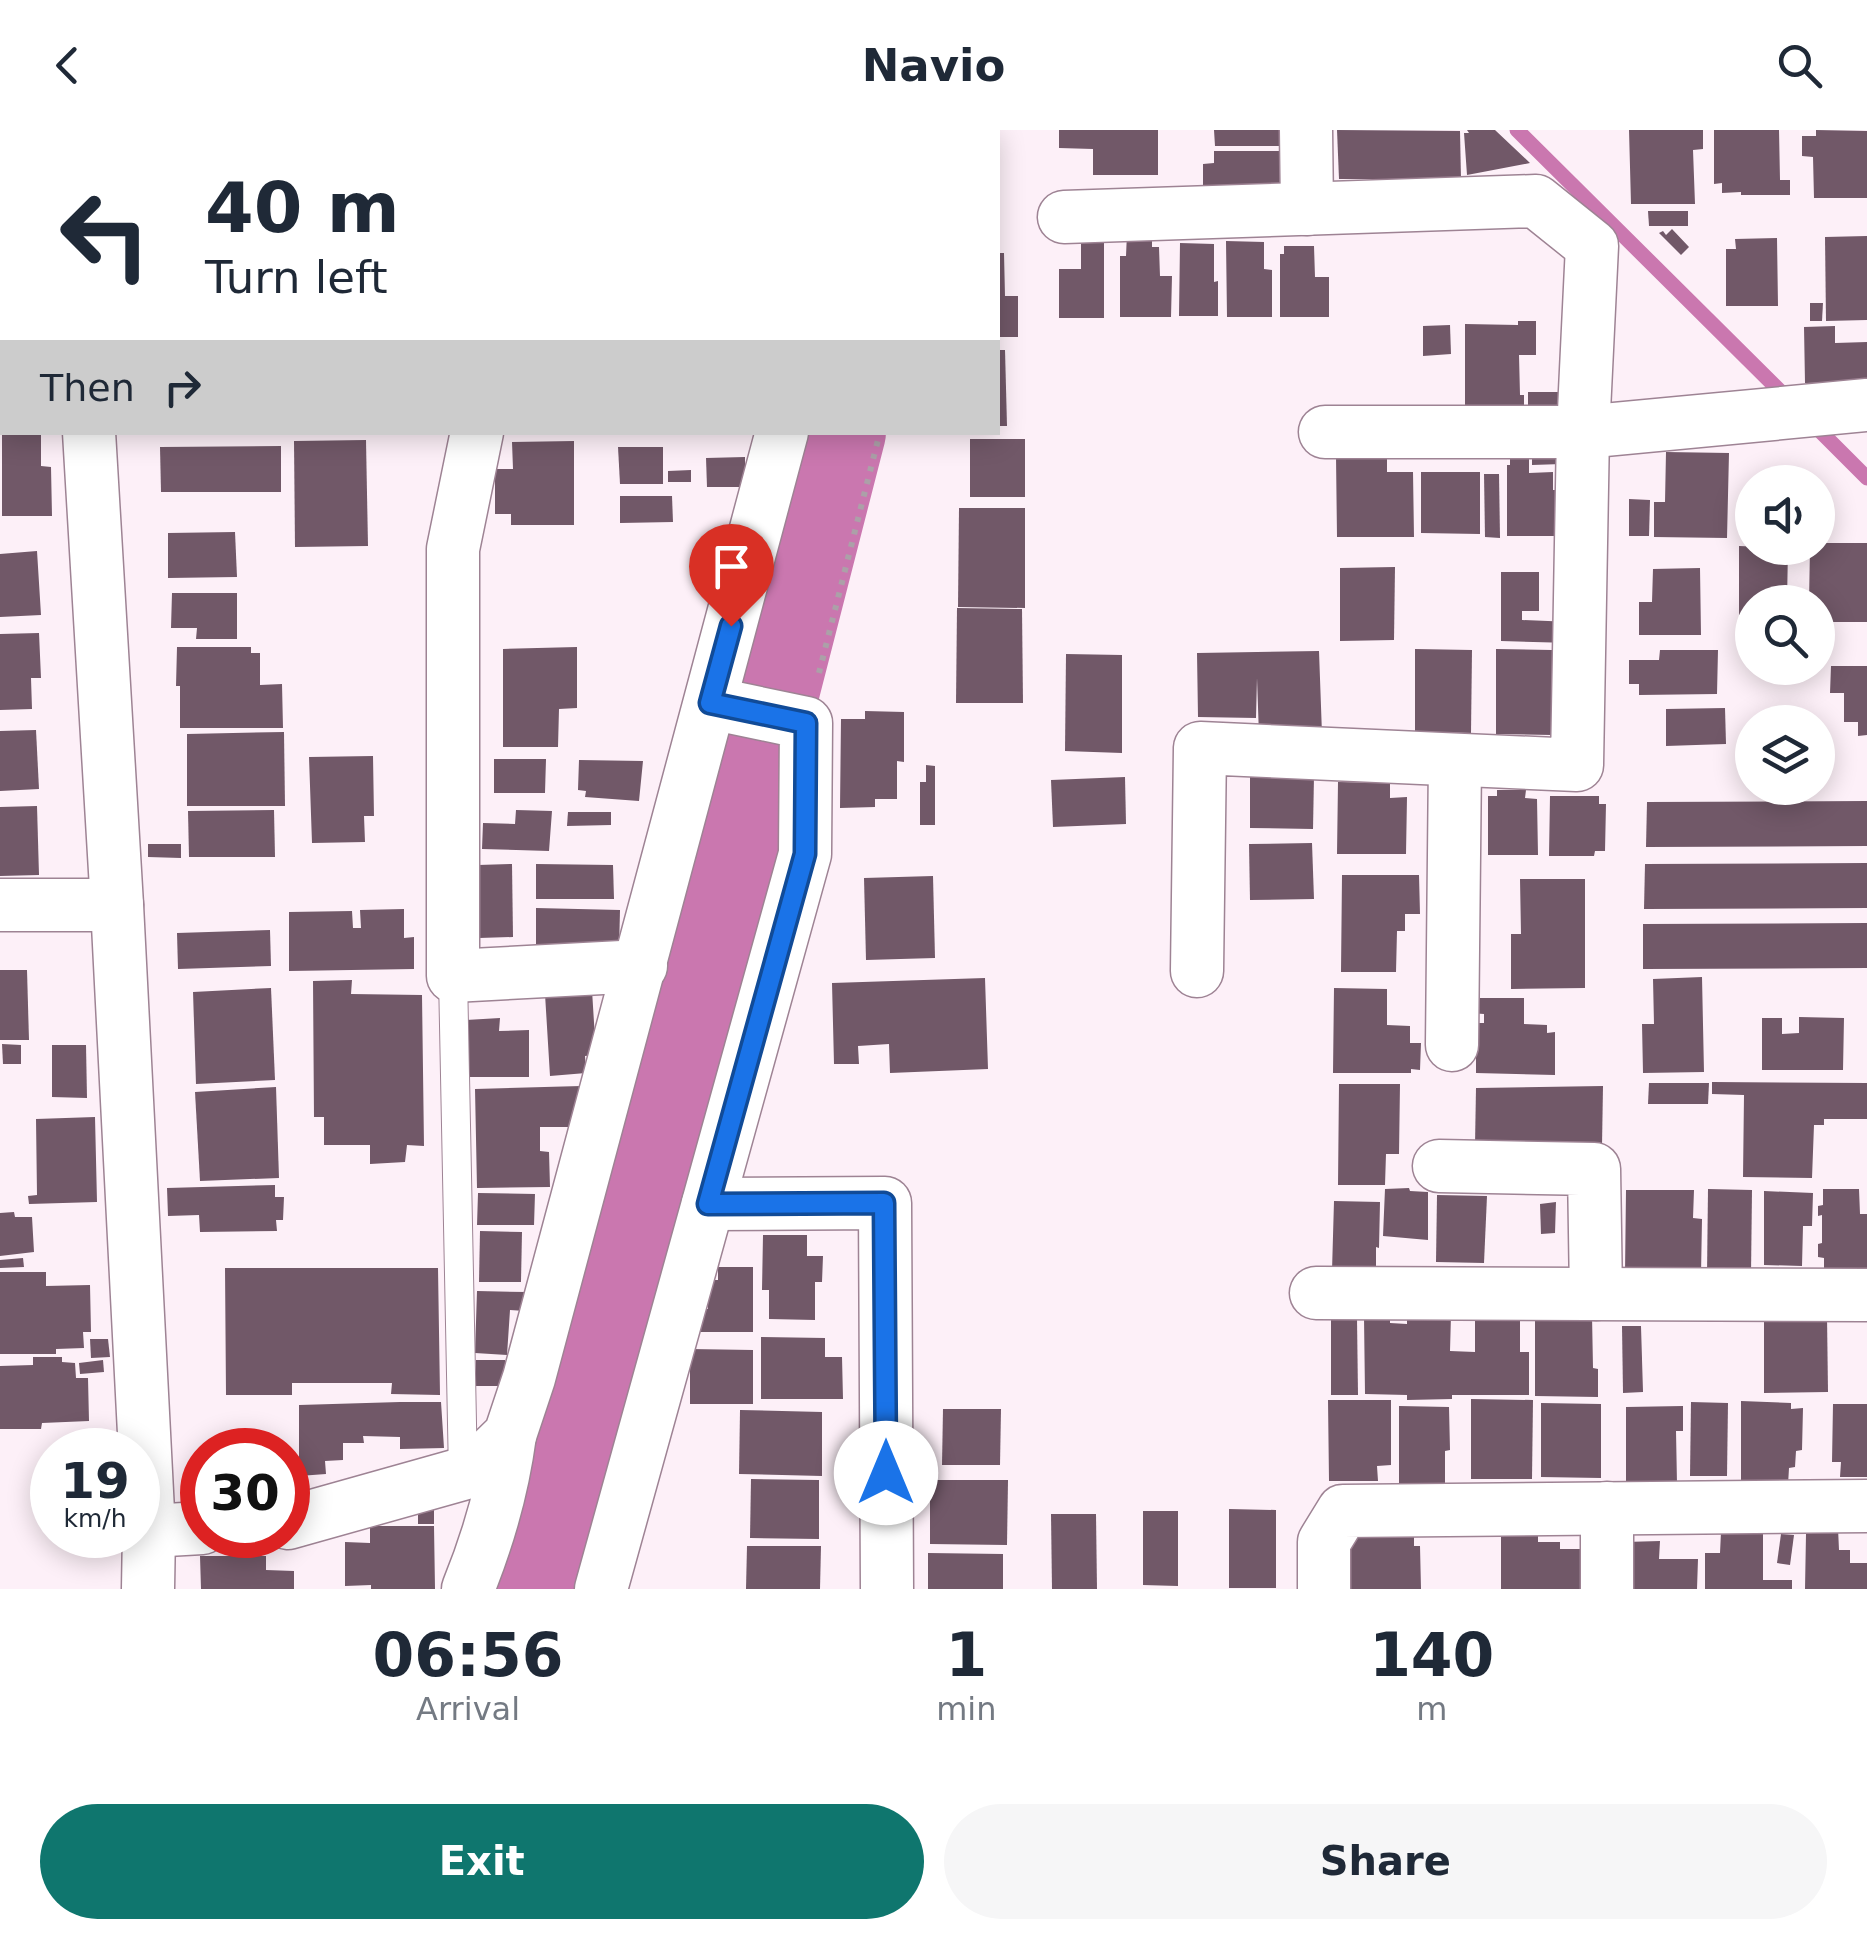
<!DOCTYPE html>
<style>
body{margin:0;font-family:"DejaVu Sans",sans-serif;background:#f6f6f7;color:#1f2937;height:100vh;display:flex;flex-direction:column;font-size:38px;white-space:nowrap}
*{box-sizing:border-box;margin:0}
p{font-size:32px;color:#747a83}
.icon{flex:none;width:55px;height:55px;fill:none;stroke:currentColor;stroke-width:2;stroke-linecap:round;stroke-linejoin:round}
.map{position:relative;height:1459px;overflow:hidden}
.drawer{display:flex;flex-direction:column;background:#fff;flex:1}
.drawer>*{flex:none}
.banner{position:absolute;left:0px;top:0px;width:1000px;height:305px;box-shadow:0 5px 25px #0003;background:#fff;color:#1f2937;overflow:hidden}
.controls{position:absolute;left:1735px;top:335px;display:grid;gap:20px}
.controls a{display:grid;place-items:center;width:100px;height:100px;border-radius:50%;background:#fff;box-shadow:0 5px 25px #0003;font-size:50px}
.speed{position:absolute;left:30px;top:1298px;display:flex;gap:20px;font-size:50px;font-weight:700;text-align:center}
.speed>*{display:grid;place-content:center;width:130px;height:130px;border-radius:50%;background:#fff;box-shadow:0 5px 25px #0003;line-height:1}
.speed small{font-size:25px;font-weight:400}
.speed .limit{border:15px solid #d22;background:#fff;color:#111}
.pin{position:absolute;display:grid;place-items:center;width:85px;height:85px;color:#fff;margin:-102px -42px;border-radius:50% 50% 50% 0;rotate:-45deg;box-shadow:0 0 10px #0007}
.pin .icon{rotate:45deg}
.me{position:absolute;width:110px;margin:-55px;rotate:0deg;stroke-linejoin:round;filter:drop-shadow(0 0 8px #0008)}
.turn{display:flex;align-items:center;gap:35px;height:210px;padding:0 40px;font-size:45px}
.turn .icon{width:130px;height:130px;stroke-width:2.5}
.turn b{display:block;font-size:70px;line-height:85px}
.then{display:flex;align-items:center;height:95px;padding:0 40px;background:#0003;gap:20px;font-size:38px}
.eta{display:flex;justify-content:space-evenly;align-items:center;height:170px;text-align:center}
.eta b{font-size:60px;font-weight:800;line-height:70px}
.button{display:flex;gap:20px;margin-top:auto;padding:20px 40px}
.button a{flex:1;height:115px;border-radius:60px;background:#0f766e;color:#fff;font-size:40px;font-weight:800;line-height:115px;text-align:center}
.button a+a{background:#f6f6f7;color:#1f2937}
header{display:flex;justify-content:space-between;align-items:center;height:130px;padding:0 40px;background:#fff;font-size:45px;font-weight:800}
.map>svg:first-child{display:block}
</style>
<header><svg class="icon" aria-label="back" viewBox="0 0 24 24"><path d="M15 5l-7 7 7 7"/></svg>Navio<svg class="icon" aria-label="search" viewBox="0 0 24 24"><circle cx="10" cy="10" r="6"/><path d="M15 15l6 6"/></svg></header>
<div class="map">
<svg width="1867" height="1459" viewBox="0 0 1867 1459">
<rect width="100%" height="100%" fill="#fdf0f8"/>
<g fill="none" stroke-linecap="round" stroke-linejoin="round">
<g stroke="#ca77af" stroke-width="15">
<path d="M1517 0 1790 271"/>
<path d="M1810 291 1867 348"/>
</g>
<g stroke="#ca77af" stroke-width="92">
<path d="M917 2 918 0"/>
<path d="M523 1459 557 1404 840 302"/>
</g>
</g>
<g fill="#715868">
<path d="M1059 0H1158V45H1093V19L1059 18Z"/>
<path d="M1214 0H1291V16H1215Z"/>
<path d="M1337 0 1460 1 1461 49H1339Z"/>
<path d="M1467 0H1495L1530 33 1467 45 1464 3H1469Z"/>
<path d="M1629 0H1703V19L1693 20 1695 74H1631Z"/>
<path d="M1714 0H1779L1780 50H1790V65H1741V62L1722 63V53L1714 54Z"/>
<path d="M1816 0 1867 1V68H1814L1813 27 1802 26V6H1816Z"/>
<path d="M1214 21H1291V55L1203 61V34L1214 33Z"/>
<path d="M1648 81H1688V96H1649Z"/>
<path d="M1672 99 1689 117 1681 125 1659 103 1663 101 1666 105Z"/>
<path d="M1127 103H1152V117H1159L1160 146H1172L1171 187H1120V126H1126Z"/>
<path d="M1867 106V190L1826 191 1825 107Z"/>
<path d="M1777 108 1778 176H1726V119H1736L1735 109Z"/>
<path d="M1226 111 1264 112V139L1272 140V187H1227Z"/>
<path d="M1081 113H1104V188H1059V139H1081Z"/>
<path d="M1180 113 1214 114V152L1218 151V186H1179Z"/>
<path d="M1284 116H1314L1315 147H1329V187H1280V124H1284Z"/>
<path d="M998 123H1004L1005 166H1018V207H998Z"/>
<path d="M1810 173H1823L1822 191H1810Z"/>
<path d="M1518 191H1536V225H1519L1520 265H1524V276H1465V194L1518 195Z"/>
<path d="M1450 195 1451 224 1423 226V196Z"/>
<path d="M1835 196V213L1867 212V252L1805 253 1804 197Z"/>
<path d="M998 220H1005L1007 296H998Z"/>
<path d="M1528 262H1558V276L1528 275Z"/>
<path d="M2 302H41V336L51 337 52 386H2Z"/>
<rect x="970" y="309" width="55" height="58"/>
<path d="M366 310 368 416 295 417 294 311Z"/>
<path d="M574 311V395H511V384H495V339H513L512 312Z"/>
<path d="M281 316V362H161L160 317Z"/>
<path d="M618 317H663V354H620Z"/>
<path d="M1532 321H1562V334L1532 335Z"/>
<path d="M1666 322 1729 323 1727 408 1654 407V372H1665Z"/>
<path d="M1336 326 1387 328V342H1413L1414 407H1337Z"/>
<path d="M745 327V357H707L706 328Z"/>
<path d="M1510 328H1529V343L1553 342V360H1560L1559 406H1507V335H1510Z"/>
<path d="M691 340V352H668V341Z"/>
<path d="M1421 342H1480V404L1421 403Z"/>
<path d="M1484 344H1499L1500 408 1485 407Z"/>
<path d="M620 366H672L673 392 620 393Z"/>
<path d="M1629 369 1650 370 1649 406H1629Z"/>
<path d="M959 378H1025V478L958 477Z"/>
<path d="M235 402 237 447 168 448V403Z"/>
<path d="M1818 413H1867V492H1818V472H1809L1810 418H1818Z"/>
<path d="M1739 416 1788 418 1787 472H1752V486L1739 485Z"/>
<path d="M37 421 41 485 0 487V424Z"/>
<path d="M1395 437 1394 510 1340 511V438Z"/>
<path d="M1700 438 1701 505H1639V472H1652L1653 439Z"/>
<path d="M1501 442H1539V481H1522V490L1572 492 1571 513 1501 511Z"/>
<path d="M172 463H237V509H196L197 498H171Z"/>
<path d="M957 478 1022 479 1023 573H956Z"/>
<path d="M39 503 41 548H31L32 579 0 580V504Z"/>
<path d="M177 517H251V523H260V555L282 554 283 598H180V556H176Z"/>
<path d="M577 517V578L559 579 558 617H503V519Z"/>
<path d="M1415 519 1472 520 1471 603 1415 602Z"/>
<path d="M1496 519 1552 520V605L1496 604Z"/>
<path d="M1660 520H1718L1717 564 1639 565V554H1629V530H1659Z"/>
<path d="M1319 521 1322 604 1259 606 1257 548 1256 588 1198 587 1197 523Z"/>
<path d="M1066 524 1122 525V623L1065 621Z"/>
<path d="M1831 536H1867V605L1858 606V592H1844V563H1830Z"/>
<path d="M1725 578 1726 614 1666 616V579Z"/>
<path d="M865 581 904 582V632L897 631V669H875V677L840 678 841 589H865Z"/>
<path d="M36 600 39 659 0 661V601Z"/>
<path d="M284 602 285 676H187V604Z"/>
<path d="M373 626 374 686H364L365 712 312 713 309 627Z"/>
<path d="M494 629H546L545 663H494Z"/>
<path d="M579 630 643 631 639 671 585 667 586 661 578 660Z"/>
<path d="M926 635 935 636V695H920V652H926Z"/>
<path d="M1250 645 1314 646 1313 699 1250 698Z"/>
<path d="M1125 647 1126 694 1053 697 1051 650Z"/>
<path d="M1338 652 1390 653V668L1407 667 1406 724H1337Z"/>
<path d="M1497 660H1526L1525 668 1537 669 1538 725H1488V666H1497Z"/>
<path d="M1550 666H1599V674H1606L1605 721H1595L1594 726H1549Z"/>
<path d="M1867 671V716L1646 717 1647 672Z"/>
<path d="M37 676 39 745 0 746V677Z"/>
<path d="M274 680 275 727H189L188 681Z"/>
<path d="M516 680 552 681 549 721 482 719 483 693 515 694Z"/>
<path d="M568 682H611V695L567 696Z"/>
<path d="M1312 713 1314 769 1250 770 1249 714Z"/>
<path d="M148 714H181V728L148 727Z"/>
<path d="M1867 733V778L1644 779 1645 734Z"/>
<path d="M512 734 513 807 479 808 478 735Z"/>
<path d="M536 734 613 735 614 769H536Z"/>
<path d="M1342 745H1419L1420 784H1405V801H1397L1396 842H1341Z"/>
<path d="M933 746 935 828 866 830 864 748Z"/>
<path d="M1520 749H1585V858L1511 859V804H1521Z"/>
<path d="M536 778 620 780 619 820 536 817Z"/>
<path d="M404 779V808L414 807V839L289 841V782L352 781 353 798H361L360 780Z"/>
<path d="M1867 793V838L1643 839V794Z"/>
<path d="M270 800 271 836 178 839 177 803Z"/>
<path d="M0 840H27L29 910H0Z"/>
<path d="M1702 847 1704 942 1643 943 1642 894H1654L1653 849Z"/>
<path d="M985 848 988 939 890 943 889 914 858 916 859 934H834L832 853Z"/>
<path d="M352 850 351 864 422 865 424 1016 407 1015 405 1032 370 1034V1015H324V987H314L313 851Z"/>
<path d="M271 858 275 950 196 954 193 862Z"/>
<path d="M1334 858 1387 859V895L1410 896V913H1421L1420 940 1411 939V943H1333Z"/>
<path d="M592 860 596 925 585 926 586 943 550 946 545 864Z"/>
<path d="M1469 868H1524V894L1547 895V903L1555 902V945L1476 943V893H1484V884L1469 883Z"/>
<path d="M1799 887 1844 888 1843 940H1762V888H1782V904L1799 903Z"/>
<path d="M500 888 499 901 529 900V947H465L466 890Z"/>
<path d="M2 914 21 915V934H3Z"/>
<path d="M52 915H86L87 968 52 967Z"/>
<path d="M1712 952 1867 953V989H1824V995H1814L1812 1048 1743 1047 1744 965 1712 964Z"/>
<path d="M1649 953H1709L1708 974H1648Z"/>
<path d="M1339 954H1400L1399 1024H1386L1385 1055H1338Z"/>
<path d="M581 956V979H573V997H540V1021L549 1022 550 1057 477 1058 475 959Z"/>
<path d="M1603 956 1602 1016 1475 1015 1476 958Z"/>
<path d="M276 957 279 1048 200 1051 195 962Z"/>
<path d="M95 987 97 1072 29 1074 28 1066 37 1065 36 989Z"/>
<path d="M275 1055V1067H284L283 1090H276L277 1101 200 1102 199 1085 168 1086 167 1058Z"/>
<path d="M1409 1058 1410 1061 1428 1062V1110L1383 1106 1385 1059Z"/>
<path d="M1708 1059 1752 1060 1751 1145H1707Z"/>
<path d="M1823 1059H1859L1860 1084H1867V1142L1824 1141V1128L1818 1127V1114L1822 1113V1085L1818 1086V1076L1823 1075Z"/>
<path d="M1626 1060H1694L1693 1088 1702 1089 1701 1145 1625 1144Z"/>
<path d="M1764 1061 1813 1063 1812 1096H1803L1802 1136 1764 1135Z"/>
<path d="M478 1063 535 1064 534 1095H477Z"/>
<path d="M1437 1065 1487 1066 1484 1133 1436 1132Z"/>
<path d="M1334 1071 1380 1072 1379 1118 1376 1117V1140L1332 1141Z"/>
<path d="M1556 1072 1555 1103 1541 1104 1540 1074Z"/>
<path d="M14 1082 15 1087H32L34 1122 0 1126V1083Z"/>
<path d="M480 1101 522 1102 521 1152H479Z"/>
<path d="M763 1105H807V1126H823L822 1152H815V1190L769 1189V1160H762Z"/>
<path d="M23 1128 24 1137 0 1138V1130Z"/>
<path d="M718 1137H753V1202H697V1179H708L707 1150H718Z"/>
<path d="M225 1138H438L440 1265 391 1264 392 1253H292V1265H226Z"/>
<path d="M0 1142H46V1156L90 1155 91 1202H83L84 1218 56 1219V1224H0Z"/>
<path d="M477 1161 526 1162 525 1181 510 1180 507 1225 475 1223Z"/>
<path d="M1535 1179 1592 1185 1593 1238 1598 1239V1267L1535 1266Z"/>
<path d="M1451 1185 1450 1221 1475 1222V1190H1520V1222H1529V1265H1452V1269L1407 1270V1265L1365 1264 1364 1187H1390V1193L1407 1194V1186Z"/>
<path d="M1827 1186 1828 1262 1764 1263V1187Z"/>
<path d="M1331 1188H1357L1358 1265H1331Z"/>
<path d="M1622 1196H1641L1643 1262 1623 1263Z"/>
<path d="M761 1207 825 1208V1227H842L843 1269H761Z"/>
<path d="M90 1209H108L110 1227 91 1228Z"/>
<path d="M690 1219 753 1220V1274H690Z"/>
<path d="M33 1227H62V1232L75 1233 76 1248H88L89 1291 42 1293 41 1299H0V1236L33 1235Z"/>
<path d="M103 1230 104 1242 80 1244 79 1233Z"/>
<rect x="476" y="1230" width="29" height="26"/>
<path d="M1471 1269 1533 1270 1532 1349H1471Z"/>
<path d="M1328 1270H1391V1335L1377 1336 1378 1351H1329Z"/>
<path d="M1741 1271 1791 1273V1279L1803 1278 1802 1320 1796 1321 1795 1337 1789 1338 1788 1355H1741Z"/>
<path d="M400 1272H441L444 1318 400 1319V1307L363 1306 364 1313H343V1330L325 1331 326 1344 299 1346V1275Z"/>
<path d="M1691 1272 1728 1273 1727 1346H1690Z"/>
<path d="M1541 1273 1601 1274V1348L1541 1347Z"/>
<path d="M1833 1274H1867V1347H1840L1841 1332H1832Z"/>
<path d="M1399 1276 1449 1277 1450 1320 1445 1321V1354L1399 1355Z"/>
<path d="M1683 1276V1301H1676L1677 1354H1626V1277Z"/>
<path d="M943 1279H1001L1000 1335H942Z"/>
<path d="M740 1280 822 1282V1346L739 1344Z"/>
<path d="M751 1349 819 1350V1409L750 1408Z"/>
<path d="M930 1350H1008L1007 1415 930 1414Z"/>
<rect x="418" y="1379" width="16" height="15"/>
<path d="M1229 1379 1276 1380V1458H1229Z"/>
<path d="M1143 1381H1178V1456L1143 1455Z"/>
<path d="M1051 1384H1096L1097 1459H1052Z"/>
<path d="M370 1396H434L435 1459H371V1455L345 1456V1412L370 1413Z"/>
<path d="M1414 1398V1416H1420L1421 1459H1345L1344 1399Z"/>
<path d="M1838 1398 1839 1420H1850V1433H1867V1459H1805L1806 1404H1809V1399Z"/>
<path d="M1721 1402H1763V1450H1792V1459H1705V1423H1720Z"/>
<path d="M1781 1404 1794 1405 1790 1435 1777 1433Z"/>
<path d="M1501 1406H1538V1412H1560V1419H1582V1459H1501Z"/>
<path d="M1660 1411 1659 1429H1698L1697 1459H1625V1412Z"/>
<path d="M747 1416H821L820 1459H746Z"/>
<path d="M928 1423 1003 1424V1459H928Z"/>
<path d="M200 1426H266V1440L294 1441V1459H201Z"/>
</g>
<g fill="none" stroke-linecap="round" stroke-linejoin="round">
<g stroke="#9e8394" stroke-width="30">
<path id="service" d="M453 846 463 1343"/>
</g>
<g stroke="#9e8394" stroke-width="55">
<g id="minor">
<path d="M63 0V2"/>
<path d="M471 0V2"/>
<path d="M1306 0 1307 79"/>
<path d="M861 2 862 0"/>
<path d="M1064 87 1536 71 1592 116 1583 302 1577 635 1200 618 1197 841"/>
<path d="M89 302 117 775 149 1401 148 1459"/>
<path d="M477 302 453 419V846L641 836"/>
<path d="M1325 302H1583L1867 275"/>
<path d="M0 775H117"/>
<path d="M1452 915 1455 630"/>
<path d="M1439 1036 1594 1039 1596 1164"/>
<path d="M708 1074 885 1073 887 1459"/>
<path d="M1316 1163 1867 1165"/>
<path d="M288 1393 473 1341 510 1305 529 1248 782 302"/>
<path d="M149 1401 202 1398"/>
<path d="M468 1459C488 1410 503 1358 510 1305"/>
<path d="M601 1459 805 724 806 593 711 573"/>
<path d="M1324 1459V1412L1343 1381 1867 1376"/>
<path d="M1607 1459V1378"/>
</g>
</g>
<g stroke="#aca0a8" stroke-width="6" stroke-dasharray="5 8" stroke-linecap="butt">
<path d="M957 2 958 0"/>
<path d="M0 198H2"/>
<path d="M819 543 880 302"/>
</g>
<use href="#service" stroke="#fff" stroke-width="28"/>
<use href="#minor" stroke="#fff" stroke-width="52"/>
</g>
<g fill="none" stroke-linecap="round" stroke-linejoin="round">
<g stroke="#114b97" stroke-width="25">
<path id="route" d="M731 496 710 573 806 593 805 724 708 1074 884 1073 886 1343"/>
</g>
<use href="#route" stroke="#1a73e8" stroke-width="18"/>
</g>
</svg>
<div class="controls">
<a><svg class="icon" aria-label="sound" viewBox="0 0 24 24"><path d="M4 9h4l5-4v14l-5-4H4zM17 9q2 3 0 6"/></svg></a>
<a><svg class="icon" aria-label="search" viewBox="0 0 24 24"><circle cx="10" cy="10" r="6"/><path d="M15 15l6 6"/></svg></a>
<a><svg class="icon" aria-label="layers" viewBox="0 0 24 24"><path d="M12 4l9 5-9 5-9-5zM3 14l9 5 9-5"/></svg></a>
</div>
<div class="speed"><div>19<small>km/h</small></div><div class="limit">30</div></div>
<div class="pin" style="left:731px;top:496px;background:#d93025"><svg class="icon" aria-label="arrive" viewBox="0 0 24 24"><path d="M6 21V4h12l-3 4 3 4H6"/></svg></div>
<svg class="me" style="left:886px;top:1343px" viewBox="-20 -20 40 40"><circle r="19" fill="#fff"/><path d="M0-13L10 11 0 6-10 11z" fill="#1a73e8"/></svg>
<div class="banner">
<div class="turn"><svg class="icon" aria-label="left" viewBox="0 0 24 24"><path d="M17 20v-9H6M10 6l-5 5 5 5"/></svg><div><b>40 m</b>Turn left</div></div>
<div class="then">Then<svg class="icon" aria-label="right" viewBox="0 0 24 24"><path d="M7 20v-9h11M14 6l5 5-5 5"/></svg></div>
</div>
</div>
<section class="drawer">
<div class="eta">
<div><b>06:56</b><p>Arrival</p></div>
<div><b>1</b><p>min</p></div>
<div><b>140</b><p>m</p></div>
</div>
<div class="button"><a>Exit</a><a>Share</a></div>
</section>
